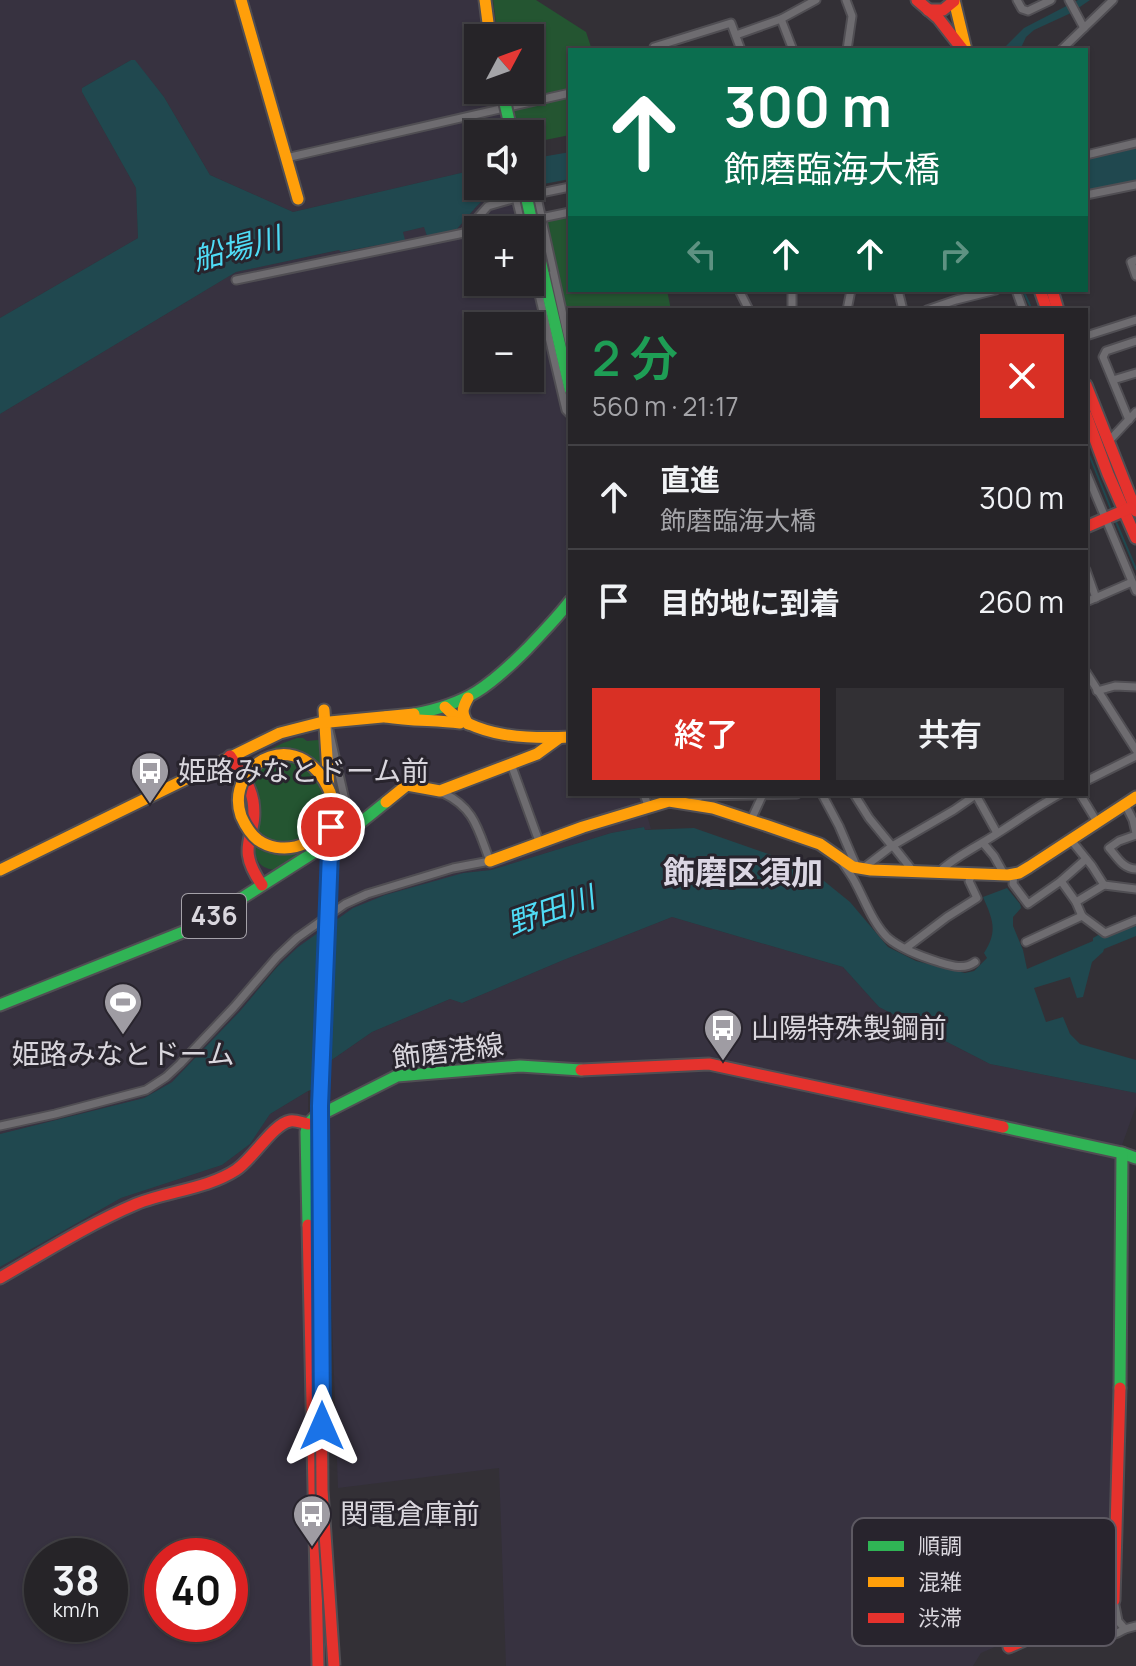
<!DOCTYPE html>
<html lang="ja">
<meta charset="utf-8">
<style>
body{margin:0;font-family:Manrope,"Noto Sans JP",sans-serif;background:#323034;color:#f1f3f6;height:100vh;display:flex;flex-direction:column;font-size:30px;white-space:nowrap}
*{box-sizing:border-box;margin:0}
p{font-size:26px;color:#a4a4a8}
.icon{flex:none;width:44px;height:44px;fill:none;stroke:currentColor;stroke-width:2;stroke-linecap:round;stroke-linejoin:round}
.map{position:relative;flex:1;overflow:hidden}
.side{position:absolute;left:568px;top:308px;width:520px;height:488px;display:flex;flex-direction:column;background:#262428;border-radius:0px;box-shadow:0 2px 6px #0004,0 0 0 2px #424145}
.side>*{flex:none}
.hud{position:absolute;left:568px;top:48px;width:520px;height:244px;border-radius:0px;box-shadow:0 2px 6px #0004,0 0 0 2px #424145;background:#0b6e4f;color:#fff;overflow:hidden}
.needle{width:52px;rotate:49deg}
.controls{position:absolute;left:464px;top:24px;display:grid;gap:16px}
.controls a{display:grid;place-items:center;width:80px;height:80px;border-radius:0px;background:#262428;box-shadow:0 2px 6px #0004,0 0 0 2px #424145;font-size:40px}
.speed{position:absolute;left:24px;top:1538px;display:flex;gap:16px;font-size:40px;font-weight:700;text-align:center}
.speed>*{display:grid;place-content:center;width:104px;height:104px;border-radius:50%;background:#262428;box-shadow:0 2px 6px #0004,0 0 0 2px #424145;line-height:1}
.speed small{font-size:20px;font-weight:400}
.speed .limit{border:12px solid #d22;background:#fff;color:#111}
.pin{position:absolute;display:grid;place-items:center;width:68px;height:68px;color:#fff;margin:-34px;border:4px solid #fff;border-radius:50%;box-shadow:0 2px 8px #0007}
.me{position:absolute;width:88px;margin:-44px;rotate:0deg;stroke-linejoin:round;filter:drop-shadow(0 0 6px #0008)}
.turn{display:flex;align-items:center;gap:28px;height:168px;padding:0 24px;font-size:36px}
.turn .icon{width:104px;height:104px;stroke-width:2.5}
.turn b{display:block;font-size:56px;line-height:68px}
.lanes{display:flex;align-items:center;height:76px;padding:0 24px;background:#0003;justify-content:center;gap:40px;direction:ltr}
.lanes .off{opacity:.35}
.round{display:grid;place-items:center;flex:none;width:84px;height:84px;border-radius:0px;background:#323034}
.head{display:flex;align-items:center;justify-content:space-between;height:136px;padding:0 24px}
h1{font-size:48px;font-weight:600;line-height:60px;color:#1e9e55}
.action{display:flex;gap:16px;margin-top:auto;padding:16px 24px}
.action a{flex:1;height:92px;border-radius:0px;background:#d93025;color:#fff;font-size:32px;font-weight:600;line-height:92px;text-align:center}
.action a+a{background:#323034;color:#f1f3f6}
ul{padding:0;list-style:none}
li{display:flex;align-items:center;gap:24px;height:104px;padding:0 24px;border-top:2px solid #424145}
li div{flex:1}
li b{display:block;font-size:30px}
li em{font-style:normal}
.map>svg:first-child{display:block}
</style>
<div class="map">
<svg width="1136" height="1666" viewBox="0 0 1136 1666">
<rect width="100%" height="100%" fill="#333036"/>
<g fill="#373240" fill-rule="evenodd">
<path d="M0 0H479L483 38H478V90H495L505 134H478V169L293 212 210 175 164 97 135 61 131 60 82 88V92L136 188 138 238 0 318Z"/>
<path d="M517 189 526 230H478V282H530V250L570 439V794H641L651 829 645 830 644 827 611 833 491 870 463 873 277 966 240 1011 172 1082 144 1098 0 1134V414L236 272 340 250 341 252 404 240 403 232 424 227 457 229 476 207 485 198ZM478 326H530V378H478Z"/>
<path d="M672 917 843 967 879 1007 990 1064 1136 1093V1106L1117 1159 1110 1592 1104 1600 981 1653 973 1666H506L499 1468 338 1488 323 1066 372 1032 450 999 462 1003 561 961Z"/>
<path d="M308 1091 313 1666H0V1267L121 1198 222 1165 250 1144 270 1114ZM42 1556H110V1624H42ZM162 1556H230V1624H162Z"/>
</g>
<g fill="#245531">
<path d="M493 0H536L586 32 592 50H570V88L512 101 509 90H530V38H498Z"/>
<path d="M570 97V135L530 143V134H520L514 110Z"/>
<path d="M570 214V290H667L671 310H570V337L543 221Z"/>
<path d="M297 738H303L307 741 318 740 331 748 346 821 339 832 277 870C241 868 260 830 260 807 260 791 252 778 245 764L247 761 283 743Z"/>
</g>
<g fill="#20484f">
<path d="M1078 0H1090L1071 13 1034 30 1026 37 1020 50H1002L1024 28Z"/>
<path d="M131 60H135L164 97 210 175 293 212 478 169V186H530V159L570 152V179L517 189 485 198 476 207 457 229 427 236 424 227 403 232 405 240 341 252 339 250 236 272 0 414V318L138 238 136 188 82 92V88Z"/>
<path d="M1136 148V180L1086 191V159Z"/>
<path d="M644 827 645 830 694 828 808 868 850 902 888 947 916 961 965 973 974 971 987 958 984 953C998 931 993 920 983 897L1007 888 1020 904 1021 908 1013 917V926L1023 950 1027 969 1093 941V938L1100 934 1104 935 1136 924V936L1104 949 1103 952 1092 962 1083 997 1077 998 1070 977 1034 988 1046 1022 1063 1017 1070 1034 1080 1044 1136 1060V1093L990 1064 879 1007 843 967 672 917 561 961 462 1003 450 999 372 1032 323 1066 324 1085 308 1091 270 1114 250 1144 222 1165 121 1198 0 1267V1134L144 1098 172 1082 240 1011 277 967 298 947 353 908 385 895 463 873 491 870 611 833Z"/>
</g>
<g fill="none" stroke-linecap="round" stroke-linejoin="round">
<g stroke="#20484f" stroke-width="2">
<path d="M1023 290 1032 310"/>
<path d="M1086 447 1111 509"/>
<path d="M1116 522 1136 569"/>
</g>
<g stroke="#504e53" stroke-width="11">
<g id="street">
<path d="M846 0 852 16 847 50"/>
<path d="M1017 0 1022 9 1028 11 1051 0"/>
<path d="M1069 0 1084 28"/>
<path d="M781 19 793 50"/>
<path d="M736 35 781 19 816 0"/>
<path d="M657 50 654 47 731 23 741 50"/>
<path d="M1061 50 1113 0"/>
<path d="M1086 155 1136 143"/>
<path d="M286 158 570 93"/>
<path d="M536 193 570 347"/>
<path d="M1086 195 1136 185"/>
<path d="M516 198 524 230"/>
<path d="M541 218 570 212"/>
<path d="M530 256 566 410 570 414"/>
<path d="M1136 260 1131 262 1136 276"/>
<path d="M236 280 464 233 488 206 516 198 570 187"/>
<path d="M739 290 749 310"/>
<path d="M792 290V310"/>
<path d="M898 290 903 310"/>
<path d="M1016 290 1023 310"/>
<path d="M847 310 851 290"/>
<path d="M927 310 956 300 996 290"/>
<path d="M1086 336 1136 320"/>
<path d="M1113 380 1136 373"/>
<path d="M1129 420 1103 357 1106 351 1136 341"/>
<path d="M1108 442 1136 412"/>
<path d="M1086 472 1136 591"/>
<path d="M1086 570 1096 598"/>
<path d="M1086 602 1132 582"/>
<path d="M1086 672 1136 750"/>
<path d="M1097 691 1115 686 1136 687"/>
<path d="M329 730 351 827"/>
<path d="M511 764 540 844"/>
<path d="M1086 781 1136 756"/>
<path d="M644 794 648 806"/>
<path d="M822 794 839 826 857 868"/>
<path d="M854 794 869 818 892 846"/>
<path d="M1080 794 1097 822"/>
<path d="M976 795 997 833"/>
<path d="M691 802 701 796 797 794"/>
<path d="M1125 804 1133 820 1136 833"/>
<path d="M751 820 763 794"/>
<path d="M1136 835 1119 841 1109 848C1117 857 1123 869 1136 869"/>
<path d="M1071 840 1092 866 1104 885 1136 889"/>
<path d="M983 843 994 856 1004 874"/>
<path d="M893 846 913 871"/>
<path d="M843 863C847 870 853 877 856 884 865 901 874 925 888 938 901 949 923 957 939 962 952 966 964 970 975 962"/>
<path d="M862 869 892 846 954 810 977 794"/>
<path d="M939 872C951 860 965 853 980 844 1008 828 1032 809 1060 794"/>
<path d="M1014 874 1013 884 1028 904 1061 881 1086 859"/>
<path d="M1061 881 1076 902 1082 916 1105 933 1136 920"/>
<path d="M1076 902 1104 885"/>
<path d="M1026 942 1082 916"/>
<path d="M906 948 947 917 977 898 969 881 973 873"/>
<path d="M0 1126 55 1114 146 1090 166 1077 180 1064 234 1007 277 957 297 938 345 904 367 894 453 868 490 861C478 830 475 808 443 793"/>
<path d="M1114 1600 1118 1621 1125 1629 1136 1626"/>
<path d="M1052 1628C1074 1640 1103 1643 1125 1629"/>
</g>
</g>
<g stroke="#504e53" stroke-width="15">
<g id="fast">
<path d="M543 273 570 389"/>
<path d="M414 714C468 704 490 686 527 649 542 633 557 618 570 601"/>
<path d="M0 1005 198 926 360 823 386 802"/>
<path d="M1003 1127 1122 1153 1136 1158"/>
<path d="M308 1225 306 1132 308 1124 314 1118 397 1076 520 1066 581 1070"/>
<path d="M1120 1388 1122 1153"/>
</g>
</g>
<g stroke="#504e53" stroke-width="15">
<g id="slow">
<path d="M241 0 298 199"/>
<path d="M485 0 490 38"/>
<path d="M954 0 966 50"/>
<path d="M468 698C462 709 461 713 468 724"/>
<path d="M445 707C475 738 530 739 570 737"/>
<path d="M324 710 329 789"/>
<path d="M386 717C411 721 435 720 460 723"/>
<path d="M386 802 407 785 440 791 537 754 559 738"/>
<path d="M490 861 583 827 669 801 713 808 768 826 820 844 853 867 871 870 1008 875 1019 873 1029 867 1136 797"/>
<path d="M0 870 280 733 319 723 414 714"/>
</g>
</g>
<g stroke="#504e53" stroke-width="15">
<g id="jam">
<path d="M917 0 938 18 963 50"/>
<path d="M928 10H943L954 1"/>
<path d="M1040 290 1047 310"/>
<path d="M1052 290 1058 310"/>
<path d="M1086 385 1136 511"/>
<path d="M1086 415 1108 474 1136 538"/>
<path d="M1086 527 1130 508"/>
<path d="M230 756C239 770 250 784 253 801 259 839 233 843 262 885"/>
<path d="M581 1070 709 1064 1003 1127"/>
<path d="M308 1225 318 1666"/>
<path d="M0 1278C45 1252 89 1224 136 1204 168 1191 207 1189 236 1170 253 1159 273 1124 290 1121 296 1120 302 1123 308 1124"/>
<path d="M1009 1647 1114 1600 1120 1388"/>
</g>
</g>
<use href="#street" stroke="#6e6c70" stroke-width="7"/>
<use href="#fast" stroke="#30b455" stroke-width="11"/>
<use href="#slow" stroke="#ff9f0a" stroke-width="11"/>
<use href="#jam" stroke="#e5322d" stroke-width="11"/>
<g stroke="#504e53" stroke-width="15" stroke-linecap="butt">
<g id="fast-bridge">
<path d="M502 90 512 134"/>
<path d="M524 186 543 273"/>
</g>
</g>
<g stroke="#504e53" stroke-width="15" stroke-linecap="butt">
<path id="slow-bridge" d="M320 1198V1106L333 800C305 718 223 762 241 816 245 825 250 834 258 840 279 855 315 849 325 822 329 813 329 802 330 792"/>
</g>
<g stroke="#504e53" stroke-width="15" stroke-linecap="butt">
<path id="jam-bridge" d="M320 1198 322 1490 334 1666"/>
</g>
<use href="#fast-bridge" stroke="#30b455" stroke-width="11"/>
<use href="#slow-bridge" stroke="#ff9f0a" stroke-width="11"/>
<use href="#jam-bridge" stroke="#e5322d" stroke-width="11"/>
</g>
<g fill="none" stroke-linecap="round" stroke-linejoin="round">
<g stroke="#114b97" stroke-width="20">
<path id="route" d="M322 1426 320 1106 331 827"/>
</g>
<use href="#route" stroke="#1a73e8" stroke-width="14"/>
</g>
<defs>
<g id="bus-pin" transform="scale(2)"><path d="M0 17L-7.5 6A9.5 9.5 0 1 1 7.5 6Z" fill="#9f9ca3" stroke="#28242d"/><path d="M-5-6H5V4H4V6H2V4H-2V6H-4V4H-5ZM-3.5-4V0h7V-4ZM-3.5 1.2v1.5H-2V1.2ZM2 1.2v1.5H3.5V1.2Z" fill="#fff"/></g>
<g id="stadium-pin" transform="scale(2)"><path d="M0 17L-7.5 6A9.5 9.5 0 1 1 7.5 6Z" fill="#9f9ca3" stroke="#28242d"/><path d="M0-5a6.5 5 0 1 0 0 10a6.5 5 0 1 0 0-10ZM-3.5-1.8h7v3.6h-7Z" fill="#fff"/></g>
</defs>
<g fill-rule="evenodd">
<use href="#bus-pin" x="150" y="771"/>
<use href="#stadium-pin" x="123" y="1002"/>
<use href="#bus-pin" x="723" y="1028"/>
<use href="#bus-pin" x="312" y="1514"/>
</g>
<g text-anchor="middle" stroke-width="6" stroke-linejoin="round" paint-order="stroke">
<rect fill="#28242d" stroke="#a4a1a8" stroke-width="2" x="182" y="894" width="64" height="44" rx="6"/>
<g font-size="26" font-weight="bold" fill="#d9d6dd">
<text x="214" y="925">436</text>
</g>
<g font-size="28" fill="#d9d6dd" stroke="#28242d" text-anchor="start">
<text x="178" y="781">姫路みなとドーム前</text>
<text x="751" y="1038">山陽特殊製鋼前</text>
<text x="123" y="1064" text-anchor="middle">姫路みなとドーム</text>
<text x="340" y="1524">関電倉庫前</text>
</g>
<g font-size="28" fill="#d9d6dd" stroke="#28242d">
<text transform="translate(448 1051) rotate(-7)" y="10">飾磨港線</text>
</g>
<g font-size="30" font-style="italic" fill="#4fdcf6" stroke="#28242d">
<text transform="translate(237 249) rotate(-15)" y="10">船場川</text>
<text transform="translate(551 911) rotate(-19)" y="10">野田川</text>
</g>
<g font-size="32" font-weight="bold" fill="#dbd6e3" stroke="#28242d">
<text x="743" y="884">飾磨区須加</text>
</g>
</g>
<rect x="852" y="1518" width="264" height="128" rx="12" fill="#28242d" stroke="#5d5962" stroke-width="2"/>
<rect x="868" y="1541" width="36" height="10" fill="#30b455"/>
<rect x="868" y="1577" width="36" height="10" fill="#ff9f0a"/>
<rect x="868" y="1613" width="36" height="10" fill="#e5322d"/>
<g font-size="22" fill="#d9d6dd">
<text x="918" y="1554">順調</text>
<text x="918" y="1590">混雑</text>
<text x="918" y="1626">渋滞</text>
</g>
</svg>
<div class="controls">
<a><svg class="needle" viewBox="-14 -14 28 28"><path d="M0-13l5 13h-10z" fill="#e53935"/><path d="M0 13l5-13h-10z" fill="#a4a4a8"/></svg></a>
<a><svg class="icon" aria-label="sound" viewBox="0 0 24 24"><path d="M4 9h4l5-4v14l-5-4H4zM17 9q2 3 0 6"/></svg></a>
<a>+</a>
<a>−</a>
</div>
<div class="speed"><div>38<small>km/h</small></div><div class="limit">40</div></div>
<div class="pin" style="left:331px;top:827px;background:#d93025"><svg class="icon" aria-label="arrive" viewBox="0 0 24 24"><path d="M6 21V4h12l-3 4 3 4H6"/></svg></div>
<svg class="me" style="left:322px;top:1426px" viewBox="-20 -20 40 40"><path d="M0-17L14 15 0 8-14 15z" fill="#1a73e8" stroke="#fff" stroke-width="4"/></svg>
<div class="hud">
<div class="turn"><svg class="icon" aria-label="ahead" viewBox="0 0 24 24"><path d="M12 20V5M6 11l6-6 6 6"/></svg><div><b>300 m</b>飾磨臨海大橋</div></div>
<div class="lanes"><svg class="icon off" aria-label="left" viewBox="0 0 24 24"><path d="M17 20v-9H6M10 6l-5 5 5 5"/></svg><svg class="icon" aria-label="ahead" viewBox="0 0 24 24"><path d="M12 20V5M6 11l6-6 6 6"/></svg><svg class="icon" aria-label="ahead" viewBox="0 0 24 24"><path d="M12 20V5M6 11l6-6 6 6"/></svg><svg class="icon off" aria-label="right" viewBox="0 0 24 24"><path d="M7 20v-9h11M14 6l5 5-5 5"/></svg></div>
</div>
<section class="side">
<div class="head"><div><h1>2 分</h1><p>560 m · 21:17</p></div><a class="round" style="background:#d93025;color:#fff"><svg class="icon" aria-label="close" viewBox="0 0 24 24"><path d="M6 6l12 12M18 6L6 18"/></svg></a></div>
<ul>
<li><svg class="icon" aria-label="ahead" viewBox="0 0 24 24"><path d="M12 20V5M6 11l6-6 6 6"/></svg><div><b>直進</b><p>飾磨臨海大橋</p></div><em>300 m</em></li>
<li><svg class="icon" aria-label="arrive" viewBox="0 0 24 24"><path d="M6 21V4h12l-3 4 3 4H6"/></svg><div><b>目的地に到着</b></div><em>260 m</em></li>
</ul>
<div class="action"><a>終了</a><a>共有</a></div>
</section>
</div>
